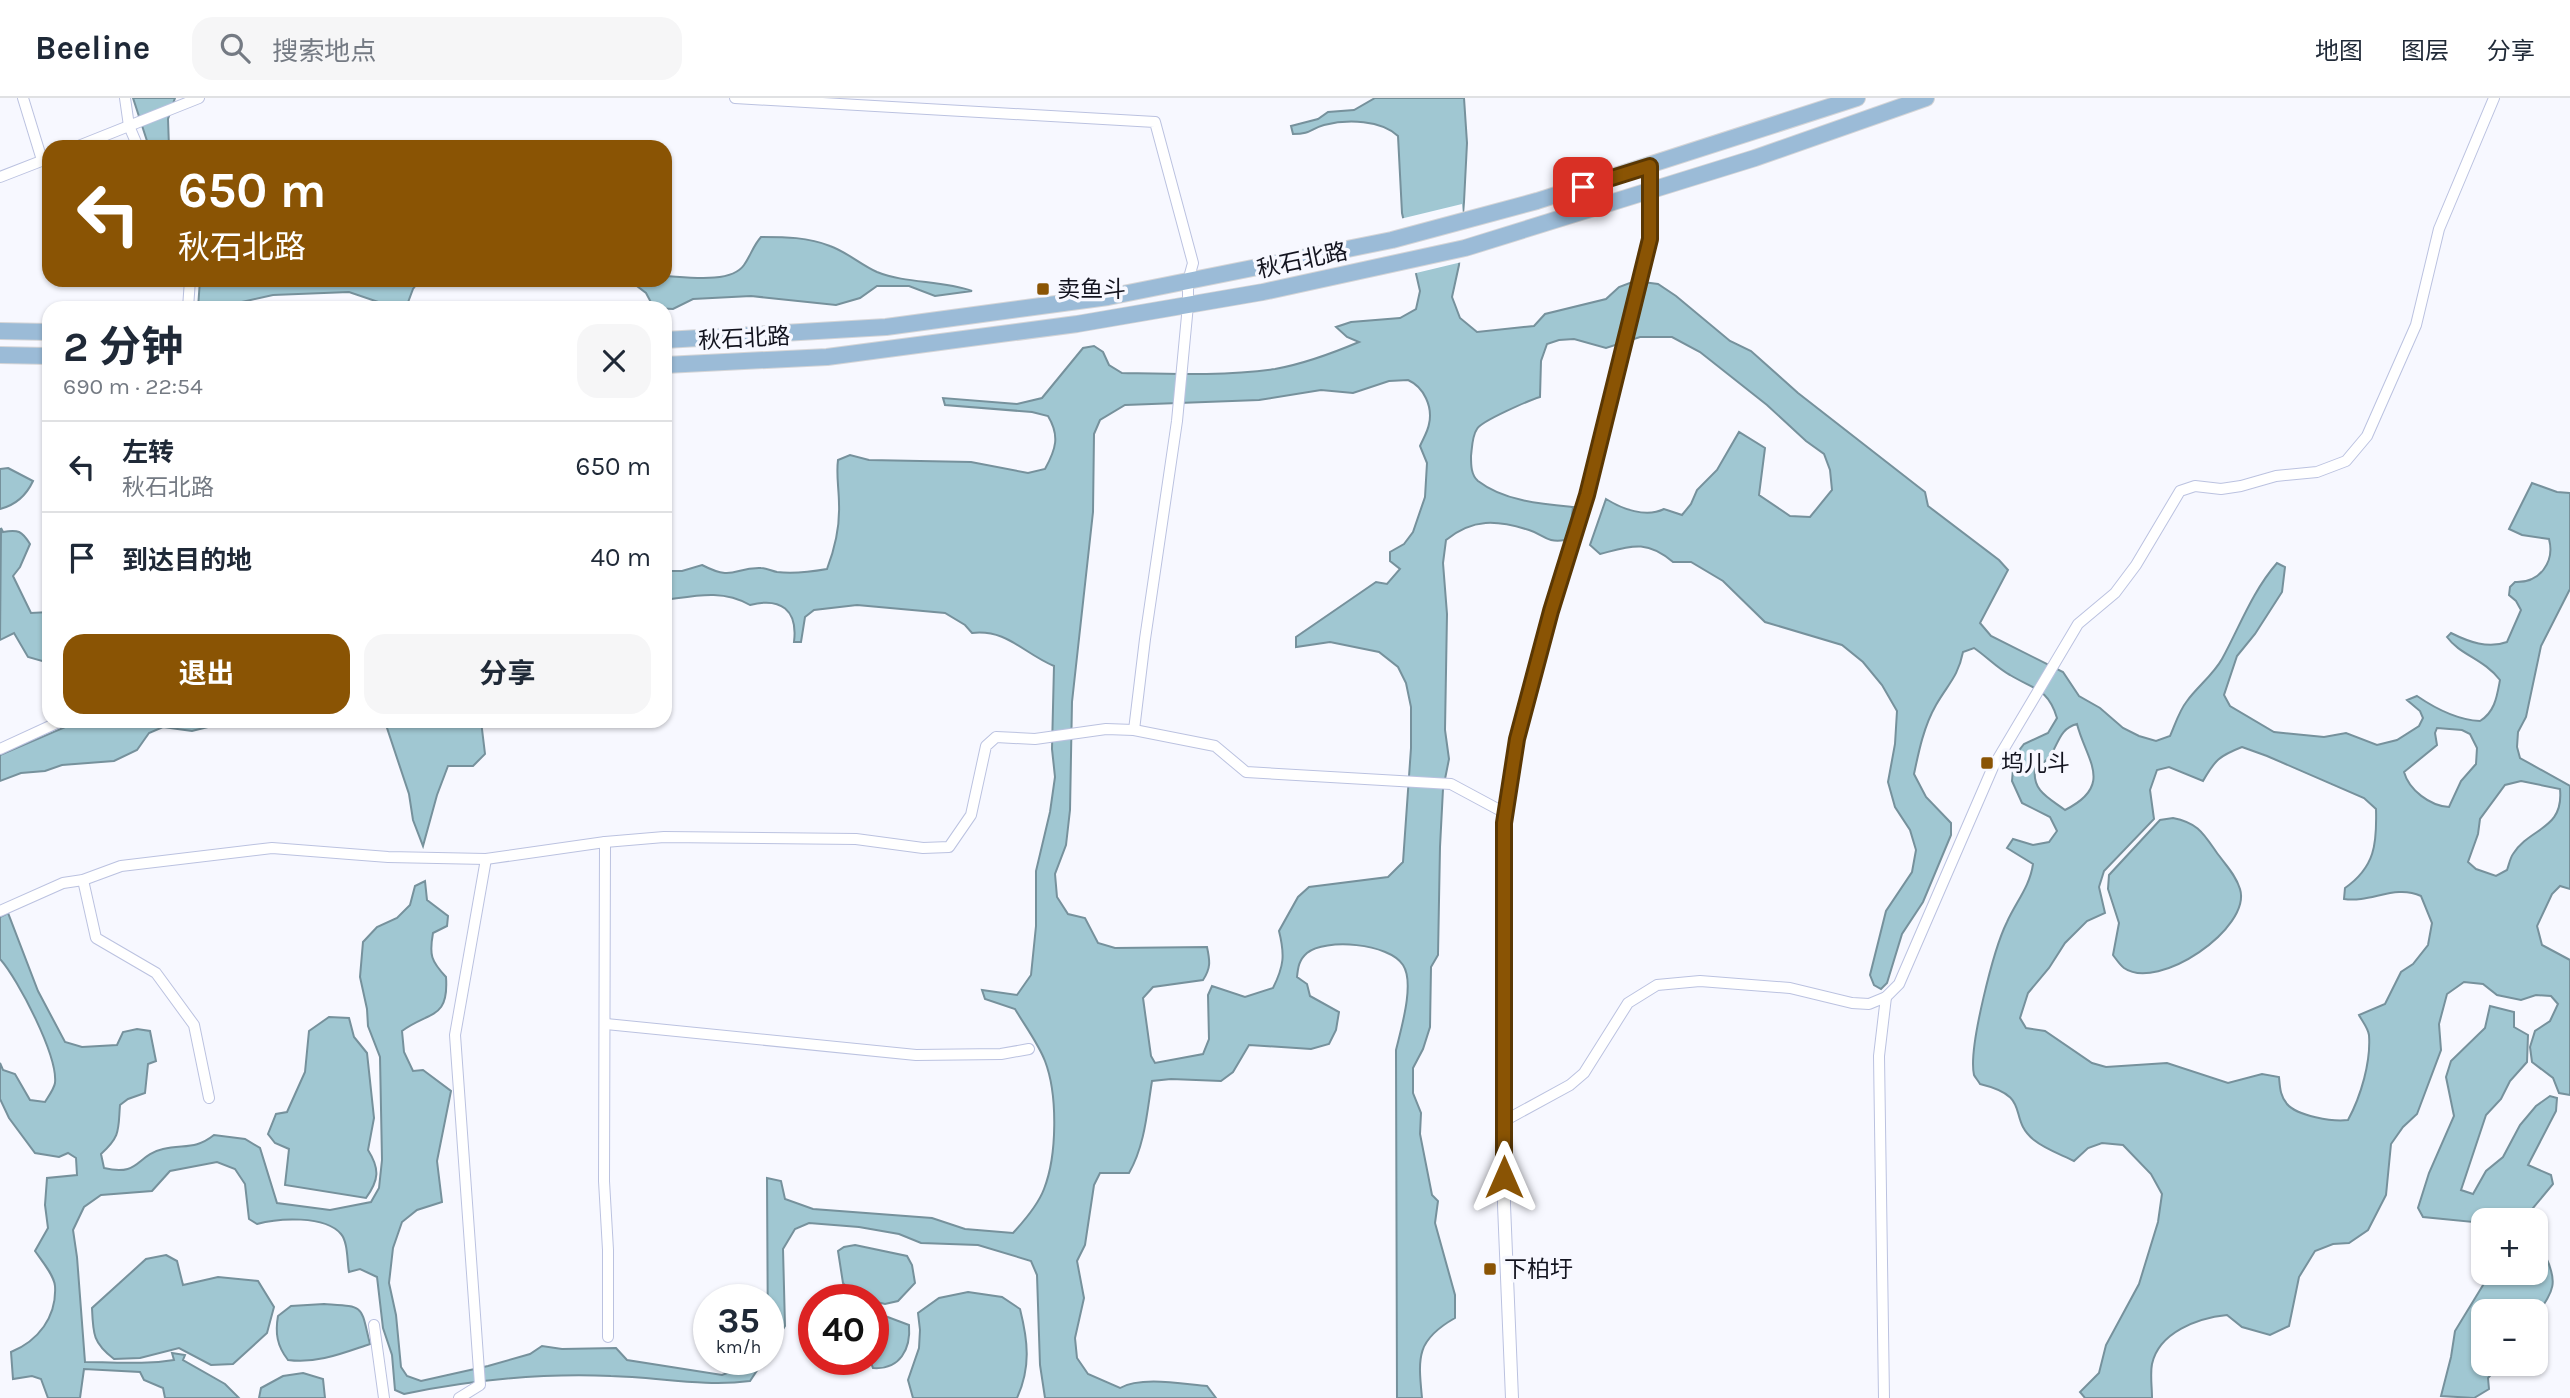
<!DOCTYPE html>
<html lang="zh">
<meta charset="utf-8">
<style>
body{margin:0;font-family:Karla,"Noto Sans SC",sans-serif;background:#f6f6f7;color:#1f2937;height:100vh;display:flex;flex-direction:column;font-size:26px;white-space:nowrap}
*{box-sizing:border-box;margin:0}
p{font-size:23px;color:#747a83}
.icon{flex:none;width:38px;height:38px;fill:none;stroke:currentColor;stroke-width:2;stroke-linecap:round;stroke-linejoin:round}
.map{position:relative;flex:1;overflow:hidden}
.details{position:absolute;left:42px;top:203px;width:630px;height:427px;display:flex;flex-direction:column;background:#fff;border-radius:21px;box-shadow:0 2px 5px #0004}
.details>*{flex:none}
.banner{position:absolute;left:42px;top:42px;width:630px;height:147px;border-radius:21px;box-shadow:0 2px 5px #0004;background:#8a5404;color:#fff;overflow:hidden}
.fabs{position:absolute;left:2471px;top:1110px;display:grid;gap:14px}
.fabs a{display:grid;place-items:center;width:77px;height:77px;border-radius:14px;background:#fff;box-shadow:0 2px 5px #0004;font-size:35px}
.speed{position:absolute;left:693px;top:1186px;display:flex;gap:14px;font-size:35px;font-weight:700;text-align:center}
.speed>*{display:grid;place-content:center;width:91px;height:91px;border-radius:50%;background:#fff;box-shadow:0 2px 5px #0004;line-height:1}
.speed small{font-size:18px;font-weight:400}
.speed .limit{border:10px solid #d22;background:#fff;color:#111}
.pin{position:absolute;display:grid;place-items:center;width:60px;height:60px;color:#fff;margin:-30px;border-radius:14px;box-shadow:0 4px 10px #0006}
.me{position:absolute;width:77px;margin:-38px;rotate:0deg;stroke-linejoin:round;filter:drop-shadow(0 0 5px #0008)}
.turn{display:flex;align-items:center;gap:24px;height:147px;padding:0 21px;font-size:32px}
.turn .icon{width:91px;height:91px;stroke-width:2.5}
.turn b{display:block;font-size:49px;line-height:60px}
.round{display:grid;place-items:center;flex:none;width:74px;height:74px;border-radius:21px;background:#f6f6f7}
.summary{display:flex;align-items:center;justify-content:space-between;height:119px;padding:0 21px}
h1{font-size:42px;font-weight:700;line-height:52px}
.primary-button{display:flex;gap:14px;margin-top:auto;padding:14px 21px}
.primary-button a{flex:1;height:80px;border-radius:21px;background:#8a5404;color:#fff;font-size:28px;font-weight:700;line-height:80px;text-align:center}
.primary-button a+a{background:#f6f6f7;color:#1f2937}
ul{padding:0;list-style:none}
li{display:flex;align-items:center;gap:21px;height:91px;padding:0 21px;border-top:2px solid #e0e1e3}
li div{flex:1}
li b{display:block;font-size:26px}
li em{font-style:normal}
header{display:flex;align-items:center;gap:42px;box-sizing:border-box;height:98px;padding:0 35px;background:#fff;border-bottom:2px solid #e0e1e3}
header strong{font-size:33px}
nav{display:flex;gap:38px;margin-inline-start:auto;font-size:24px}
.search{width:490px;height:63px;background:#f6f6f7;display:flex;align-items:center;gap:18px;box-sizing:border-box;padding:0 24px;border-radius:21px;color:#747a83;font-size:26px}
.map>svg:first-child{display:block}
</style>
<header>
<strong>Beeline</strong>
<div class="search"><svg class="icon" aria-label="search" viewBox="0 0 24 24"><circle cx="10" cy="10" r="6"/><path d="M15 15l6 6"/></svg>搜索地点</div>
<nav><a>地图</a><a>图层</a><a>分享</a></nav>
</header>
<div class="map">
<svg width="2570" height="1300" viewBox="0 0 2570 1300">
<rect width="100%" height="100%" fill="#f7f8ff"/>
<g fill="#a0c7d2" stroke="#76919c" stroke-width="2" fill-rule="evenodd">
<path d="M133 0H175L168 21 169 49H149Z"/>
<path d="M1375 0H1464L1467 45 1464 104 1459 167 1452 199 1460 220 1477 234 1534 228 1545 216 1606 201 1619 189 1635 183 1658 186 1676 198 1730 243 1751 253 1798 295 1925 394 1928 408 1999 462 2008 472 1980 525 1991 538 2063 574 2079 598 2100 610 2123 630 2139 638 2156 643 2170 638C2175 627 2179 613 2187 603 2198 588 2213 577 2222 561 2240 528 2252 494 2277 465L2285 469 2282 494 2255 536 2237 558 2224 597 2230 608 2274 634 2324 639 2346 635 2377 647 2397 642 2419 628 2423 620 2420 613 2407 602 2417 598C2436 611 2458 622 2480 623 2495 614 2497 598 2500 582 2484 561 2460 557 2447 539L2451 535C2469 544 2488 551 2507 544L2521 512 2516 503 2509 497 2510 489 2515 484C2540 485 2555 464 2549 441L2522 437 2509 431 2532 385 2557 394 2570 395V491L2541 548 2526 619 2518 634 2517 649 2520 660 2570 688V791L2560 788 2552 796 2537 828 2542 847 2570 862V997L2559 995 2553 980 2532 964 2530 949 2535 933 2550 923 2558 906 2551 898 2536 897 2521 902 2497 897 2483 886 2464 884 2447 896 2439 926 2441 952 2417 1016 2403 1029 2391 1046 2386 1097 2368 1132 2349 1145 2333 1146 2315 1153 2299 1179 2289 1228 2270 1237 2242 1229 2227 1217C2198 1220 2159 1234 2152 1266 2150 1276 2152 1289 2152 1300H2085L2080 1294 2099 1275 2106 1247 2139 1186 2158 1124 2162 1096 2151 1076 2123 1047 2102 1045 2088 1050 2074 1063C2062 1057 2045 1051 2034 1042 2006 1019 2034 999 1980 986 1979 984 1975 979 1974 977 1968 950 1994 850 2007 824 2016 804 2030 788 2033 766L2007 750 2013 741 2033 747 2049 744 2057 733 2050 719 2022 705 2012 683 2014 659 2024 646 2048 635 2057 620C2048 590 2033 591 2010 577 1997 570 1986 558 1974 550L1963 554C1958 579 1948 586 1936 607 1924 628 1919 652 1914 676L1926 699 1951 725V737L1923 804 1902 836 1887 885 1881 891 1874 887 1870 877 1886 813 1912 774 1916 752 1910 732 1895 709 1888 684 1895 646 1897 613 1882 587 1863 564 1842 547 1765 524 1723 483 1691 464H1673C1646 441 1631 448 1600 456L1590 447 1606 401C1622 411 1646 420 1664 411L1682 417 1691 406 1697 392 1717 372 1739 334 1765 350 1759 397 1790 418 1810 419 1832 392 1830 372 1824 356 1806 343 1767 307 1700 254 1672 239H1640L1606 250 1574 241 1559 242 1547 246 1541 263 1540 299C1530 302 1481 323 1477 331 1472 338 1472 350 1471 358 1471 367 1471 377 1478 383 1504 403 1541 406 1573 409L1571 426 1565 442C1546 445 1545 437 1529 432 1497 422 1473 420 1446 442L1443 465 1447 516 1445 632 1449 661 1443 691 1440 749 1438 857 1431 869 1430 929 1423 951 1413 970V995L1421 1015 1420 1036 1432 1097 1438 1103 1435 1125 1455 1197V1220C1416 1242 1418 1259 1422 1300H1397L1396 952C1401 931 1415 885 1403 867 1389 845 1325 840 1307 855 1299 862 1298 869 1297 879L1307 886 1310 898 1339 914 1336 932 1329 946 1311 951 1249 947 1233 974 1221 983 1171 981 1152 983C1147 1014 1145 1047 1129 1075H1100L1094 1087 1085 1147 1077 1163 1084 1200 1075 1240 1077 1260 1088 1276 1120 1290C1141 1278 1183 1286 1207 1288L1216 1300H1045L1040 1267 1037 1177 1031 1163 978 1147 921 1145 899 1136 859 1129 809 1125 795 1131 783 1151 785 1228 768 1256 767 1080 781 1083 785 1101 813 1111 932 1120 965 1131 1013 1135C1025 1122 1038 1107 1044 1091 1057 1058 1058 997 1045 963 1038 945 1025 928 1015 911L985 901 982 892 1017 897 1031 877 1036 828V773L1050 714 1055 679 1052 651 1054 568C1023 555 1007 531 972 535L965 527 945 515 857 507 814 512 805 519 801 544H794C798 512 781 499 750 507 722 491 695 498 665 502V473H682L702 467C735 484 733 469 761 470 766 470 772 473 777 474 794 476 810 474 827 471 835 450 840 429 839 406 839 391 836 377 838 362L850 357 869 362 971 364 1028 375 1045 371C1056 351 1060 338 1048 318L1032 314 945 307 943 300 1017 306 1042 300 1083 250 1094 248 1103 254 1109 267 1122 275C1173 276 1225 278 1275 271 1303 266 1333 255 1359 244L1347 239 1336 229 1351 224 1400 220 1416 211 1420 193 1402 115 1398 38C1381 22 1348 21 1324 27 1310 31 1311 36 1293 36L1291 28 1318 21 1328 14 1354 12ZM1408 282C1424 289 1433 309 1429 326 1428 333 1423 341 1420 348L1427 365 1425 399 1413 434 1404 446 1390 454V463L1400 471 1387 486 1376 484 1296 539V549L1330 544 1379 554 1398 569 1406 585 1411 609V650L1403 764 1388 779 1309 789 1298 799 1279 833C1285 857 1284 868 1273 890L1245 899 1212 888 1208 897 1209 941 1203 956 1155 965 1151 958 1143 900 1153 889 1203 882C1211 870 1210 863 1207 849L1115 850 1098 845 1085 820 1068 816 1057 799 1055 776 1066 747 1070 712 1072 604 1093 414 1094 336 1100 322 1125 307 1259 302 1321 292 1353 295 1389 283ZM2077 626C2086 662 2115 687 2065 712 2049 700 2032 693 2035 671 2041 666 2049 662 2052 655 2059 643 2061 630 2077 626ZM2437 630 2462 632 2470 636 2477 650 2476 666 2461 683 2449 709C2430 708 2409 692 2404 674L2437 647 2435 635ZM2242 649 2267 658 2364 700 2376 711C2377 746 2375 769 2345 790L2344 801C2371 805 2395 786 2421 798L2432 825 2428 847 2413 866 2401 874 2385 906 2359 917C2362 923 2368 930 2369 937 2371 964 2361 998 2348 1022 2333 1024 2297 1018 2287 1006 2280 998 2280 989 2279 979L2262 976 2228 985 2167 965 2106 969 2092 965 2045 933 2026 930 2020 920 2028 895 2049 870 2065 845 2087 823 2105 815 2099 789 2104 773 2154 721 2150 692 2157 672 2169 669 2203 683C2215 662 2219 658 2242 649ZM2521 683 2560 691C2564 732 2530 729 2513 756 2510 760 2509 767 2507 772L2496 778 2476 771 2468 764 2478 736 2480 721 2505 687Z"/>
<path d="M761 139C785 139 808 139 830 148 847 154 861 167 877 174 907 186 941 182 972 193L935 198 909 188H877L860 200 836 207 751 198 693 201 673 211 654 210 646 195 629 182H665V178C686 179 731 186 744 167 751 157 753 148 761 139Z"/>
<path d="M200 182H420L413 191 407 207 390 208 349 194 273 197 242 204 235 210H198Z"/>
<path d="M8 370 33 383C26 398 16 407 0 411V371Z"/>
<path d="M1 430 3 434C18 431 22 433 30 446L20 469 13 478 31 515 49 514V559L42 563 28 559 14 535 0 542Z"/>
<path d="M79 623H232L192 633 163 629 149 635 137 652 114 663 62 667 45 673 21 675 0 683V657Z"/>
<path d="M379 623H481L485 656 473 668H448L437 697 423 748 413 722 409 696 385 624Z"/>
<path d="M2173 720C2198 725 2203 735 2217 755 2225 766 2236 777 2240 791 2252 830 2158 894 2124 870 2120 867 2116 861 2113 857L2119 825 2108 791 2109 777 2160 722Z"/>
<path d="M425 783 427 802 448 818 447 828 433 835C429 857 431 863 446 879 449 922 429 913 402 933L404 954 413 973 423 972 451 993 437 1063 442 1104 417 1112 402 1124 393 1150 389 1185 396 1217 401 1269 407 1278 421 1283 488 1268 530 1256 542 1248 562 1251 616 1250 627 1262 722 1277 746 1268 750 1262H764L750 1283C703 1289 658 1279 611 1278 542 1275 472 1282 404 1296L395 1292 392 1257 383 1230 377 1179 360 1171 349 1174C347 1163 348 1144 341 1136 325 1117 278 1120 257 1126L249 1121 245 1086 235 1071 217 1064 170 1073 152 1093 101 1097 84 1109 73 1132 77 1159 85 1264C116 1264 143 1267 174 1262L172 1255 185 1257 183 1262 225 1286 239 1300H165L163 1290 144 1282 140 1274 84 1271 80 1300H48L41 1281 32 1278 13 1281 11 1254C38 1243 57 1219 55 1188 54 1177 42 1163 35 1153L48 1130 45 1107 47 1080 77 1077 76 1060 68 1055 59 1059 35 1055 9 1020 0 1001V965L3 972 15 976 30 1002 45 1004C48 999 54 991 55 985 58 958 18 881 0 861V819L8 815 38 893 65 944 82 949 117 947 123 934 137 931 150 933 156 963 148 966 145 995 128 1001 120 1007C118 1032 121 1038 101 1056L104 1070C140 1079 136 1057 163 1051 184 1046 195 1052 214 1037L245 1041 260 1050 277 1105 330 1112 371 1104 379 1090 382 1062 380 959 368 928 367 911 360 879 363 844 377 829 397 820 410 807 415 788Z"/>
<path d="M2490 908 2514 914V929L2528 937 2527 964 2510 983 2501 1001 2486 1017 2461 1092 2473 1096 2486 1073 2503 1059 2520 1027 2536 1008 2550 998 2557 1000 2556 1013 2528 1067 2551 1077 2553 1086 2523 1122H2483V1125L2423 1119 2418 1110 2429 1075 2454 1018 2446 979 2451 963 2485 930Z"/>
<path d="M329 919 349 920 354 939 367 955 374 1020 368 1052C380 1071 379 1082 366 1100L285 1087 289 1051 275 1045 268 1036 276 1016 287 1014 305 974 309 933Z"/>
<path d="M855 1147 907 1158 912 1167 915 1185 898 1203 885 1206 855 1199 843 1185 838 1153 844 1149Z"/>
<path d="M166 1157 177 1163 183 1187 218 1179 258 1183 274 1209 267 1235 233 1266 211 1267 179 1250 140 1260 114 1261C93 1245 93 1236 92 1210L146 1161Z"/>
<path d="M2536 1157H2545C2559 1186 2553 1193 2536 1218V1213H2483V1265H2501L2488 1280 2489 1291 2474 1300 2441 1298 2451 1259 2455 1233 2491 1174H2536Z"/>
<path d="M968 1194 1002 1199 1020 1211C1028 1243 1031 1269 1017 1300H913L908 1282 919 1250 920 1232 918 1215 939 1200Z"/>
<path d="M324 1206C366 1209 360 1206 370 1246 343 1255 317 1266 288 1262 277 1248 275 1235 278 1218L291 1208Z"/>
<path d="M877 1215 909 1227C911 1251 900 1272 873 1270L870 1262H873V1224Z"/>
<path d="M303 1275 323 1281 325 1300H259L261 1290 283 1278Z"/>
</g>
<path fill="#f7f8ff" d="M1462 106 1465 138 1462 164 1412 176 1400 121Z"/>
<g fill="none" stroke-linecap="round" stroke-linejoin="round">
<g stroke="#bbc2e0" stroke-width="12">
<g id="minor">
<path d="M23 0 42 62"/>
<path d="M125 0 129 28 138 49"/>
<path d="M735 0 1155 24 1193 165 1188 183V207L1177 323 1145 541 1134 632"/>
<path d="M76 49 199 0"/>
<path d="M0 79 49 60"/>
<path d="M188 210 190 182"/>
<path d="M0 651 61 623"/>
<path d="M605 744 604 1083 608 1152V1239"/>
<path d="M83 782 96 840 156 875 194 927 209 1000"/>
<path d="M0 813 63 785 83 782 121 768 272 750 388 759 486 761 605 744 664 739 856 741 923 750 949 749 971 717 986 648 996 639 1035 641 1106 631 1134 632 1215 648 1246 674 1451 686 1505 715"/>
<path d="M606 926 916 957 1001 956 1029 951"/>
<path d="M1504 1023 1570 987 1584 975 1628 905 1657 887 1700 883 1790 890 1852 905 1869 906 1886 899 1899 886 1993 669 2078 526 2115 495 2136 467 2180 393 2195 388 2221 391 2241 388 2276 378 2317 374 2346 363 2367 338 2416 227 2439 131 2494 0"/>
<path d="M374 1227 384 1300"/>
<path d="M459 1300 480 1287 455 937 486 761"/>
<path d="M1884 1300 1879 958 1886 899"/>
</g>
</g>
<g stroke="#bbc2e0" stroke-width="14">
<path id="tertiary" d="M1512 1300 1504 1107V725L1517 641 1551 513 1587 397 1650 141V68"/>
</g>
<g stroke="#d5d5d7" stroke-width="18">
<g id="primary">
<path d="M0 233 49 234"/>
<path d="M665 242 886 229 1108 199 1392 142 1537 103 1857 0"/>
<path d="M0 257 49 258"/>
<path d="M665 267 827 259 1077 226 1263 194 1465 150 1755 60 1926 0"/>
</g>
</g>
<use href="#minor" stroke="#fff" stroke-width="10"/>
<use href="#tertiary" stroke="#fff" stroke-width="12"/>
<use href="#primary" stroke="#9bbbd7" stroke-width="16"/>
</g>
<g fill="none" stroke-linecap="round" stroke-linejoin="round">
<g stroke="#5a3703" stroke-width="18">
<path id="route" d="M1504 1079V725L1517 641 1551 513 1587 397 1650 141V68L1583 89"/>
</g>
<use href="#route" stroke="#8a5404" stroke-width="12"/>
</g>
<g fill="#8a5404" stroke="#f7f8ff" stroke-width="2.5">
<rect x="1036" y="184" width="14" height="14" rx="3.5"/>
<rect x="1980" y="658" width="14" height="14" rx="3.5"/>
<rect x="1483" y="1164" width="14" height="14" rx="3.5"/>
</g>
<g text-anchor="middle" stroke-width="7" stroke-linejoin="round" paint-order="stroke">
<g font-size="23" fill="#13141f" stroke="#f7f8ff">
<text transform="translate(1302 162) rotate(-12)" y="8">秋石北路</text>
<text transform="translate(744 240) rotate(-3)" y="8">秋石北路</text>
</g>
<g font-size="23" fill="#13141f" stroke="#f7f8ff" text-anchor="start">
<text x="1057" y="199">卖鱼斗</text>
<text x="2001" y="673">坞儿斗</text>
<text x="1504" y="1179">下柏圩</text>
</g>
</g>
</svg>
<div class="fabs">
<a>+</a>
<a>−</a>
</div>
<div class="speed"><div>35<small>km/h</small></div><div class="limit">40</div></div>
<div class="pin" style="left:1583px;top:89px;background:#d93025"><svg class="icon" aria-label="arrive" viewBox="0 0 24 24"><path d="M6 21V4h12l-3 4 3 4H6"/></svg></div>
<svg class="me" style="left:1504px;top:1079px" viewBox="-20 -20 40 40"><path d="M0-17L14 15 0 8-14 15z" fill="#8a5404" stroke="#fff" stroke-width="4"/></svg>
<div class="banner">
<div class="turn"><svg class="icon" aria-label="left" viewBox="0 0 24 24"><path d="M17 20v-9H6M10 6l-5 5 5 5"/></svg><div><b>650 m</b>秋石北路</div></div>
</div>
<section class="details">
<div class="summary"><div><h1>2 分钟</h1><p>690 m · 22:54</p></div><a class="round"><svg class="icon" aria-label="close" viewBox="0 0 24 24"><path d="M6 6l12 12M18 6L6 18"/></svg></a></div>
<ul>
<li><svg class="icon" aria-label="left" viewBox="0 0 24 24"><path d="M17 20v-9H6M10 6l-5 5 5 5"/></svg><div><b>左转</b><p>秋石北路</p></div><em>650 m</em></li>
<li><svg class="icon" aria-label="arrive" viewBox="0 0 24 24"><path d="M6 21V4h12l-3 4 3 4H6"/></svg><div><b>到达目的地</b></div><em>40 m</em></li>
</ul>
<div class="primary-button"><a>退出</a><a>分享</a></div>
</section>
</div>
